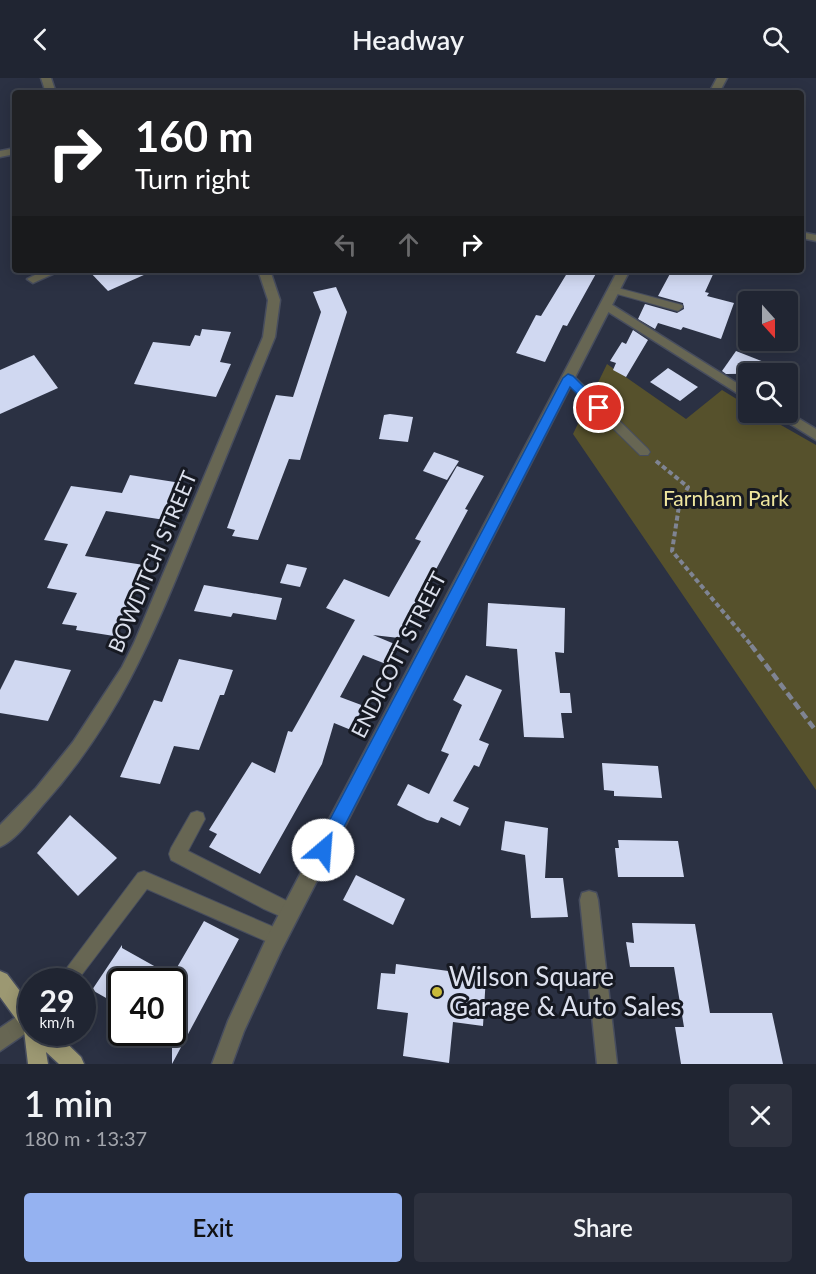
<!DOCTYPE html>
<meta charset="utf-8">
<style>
body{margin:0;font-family:Lato,sans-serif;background:#2d313e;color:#f1f3f6;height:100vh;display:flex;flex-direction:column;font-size:22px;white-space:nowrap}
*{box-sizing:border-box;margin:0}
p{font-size:20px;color:#a2a5ac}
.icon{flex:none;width:33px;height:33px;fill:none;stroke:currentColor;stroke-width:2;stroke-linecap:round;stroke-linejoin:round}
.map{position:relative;height:986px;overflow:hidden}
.sheet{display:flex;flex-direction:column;background:#202532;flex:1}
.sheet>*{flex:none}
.hud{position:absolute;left:12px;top:12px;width:792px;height:183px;border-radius:6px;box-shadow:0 3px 15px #0003,0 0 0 2px #3d424d;background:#202124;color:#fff;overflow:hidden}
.needle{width:39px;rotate:159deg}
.tools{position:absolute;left:738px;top:213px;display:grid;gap:12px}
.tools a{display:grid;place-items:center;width:60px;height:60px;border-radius:6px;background:#202532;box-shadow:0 3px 15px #0003,0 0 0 2px #3d424d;font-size:30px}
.speed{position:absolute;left:18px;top:890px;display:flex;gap:12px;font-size:30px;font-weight:700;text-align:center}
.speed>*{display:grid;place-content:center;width:78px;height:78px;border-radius:50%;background:#202532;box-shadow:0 3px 15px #0003,0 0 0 2px #3d424d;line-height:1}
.speed small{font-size:15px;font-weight:400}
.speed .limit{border:3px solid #111;border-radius:9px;background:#fff;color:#111}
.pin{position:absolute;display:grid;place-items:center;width:51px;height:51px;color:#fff;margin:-26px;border:3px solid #fff;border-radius:50%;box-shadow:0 2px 6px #0007}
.me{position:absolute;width:66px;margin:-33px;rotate:27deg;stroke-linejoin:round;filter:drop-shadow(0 0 4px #0008)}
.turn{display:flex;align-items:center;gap:21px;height:126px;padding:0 24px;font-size:27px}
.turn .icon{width:78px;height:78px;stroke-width:2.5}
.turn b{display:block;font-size:42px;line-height:51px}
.lanes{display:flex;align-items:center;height:57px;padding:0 24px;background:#0003;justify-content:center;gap:30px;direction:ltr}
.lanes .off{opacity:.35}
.round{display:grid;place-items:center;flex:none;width:63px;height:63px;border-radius:6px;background:#2d313e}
.headline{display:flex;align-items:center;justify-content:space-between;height:102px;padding:0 24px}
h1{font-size:36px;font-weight:600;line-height:45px}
.cta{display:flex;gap:12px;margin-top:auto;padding:12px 24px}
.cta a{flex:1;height:69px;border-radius:6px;background:#95b2f1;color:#111;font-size:24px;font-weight:600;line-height:69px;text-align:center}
.cta a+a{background:#2d313e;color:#f1f3f6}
header{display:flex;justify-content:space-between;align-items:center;height:78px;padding:0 24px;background:#202532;font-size:27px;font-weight:600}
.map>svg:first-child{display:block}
</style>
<header><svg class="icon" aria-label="back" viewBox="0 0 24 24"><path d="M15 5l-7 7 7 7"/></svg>Headway<svg class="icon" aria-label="search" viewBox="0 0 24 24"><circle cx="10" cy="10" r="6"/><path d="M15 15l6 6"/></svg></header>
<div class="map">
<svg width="816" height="986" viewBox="0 0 816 986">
<rect width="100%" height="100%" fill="#2b3143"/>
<path fill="#56512c" d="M607 286 686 341 722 312 748 328V334L760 335 816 367V712L573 356Z"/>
<g fill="#d0d8f1">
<path d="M88 192H155L108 213Z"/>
<path d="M569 192H598L567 248 563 247 545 284 516 275 536 237 541 238Z"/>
<path d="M672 192H715L705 214 709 215 707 218 734 225 721 261 683 249 681 252 658 245 655 251 638 241 645 226 677 235 684 231 683 225 658 218Z"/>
<path d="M336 209 347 234 300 382 289 381 258 462 232 458 235 452 227 450 276 317 293 319 321 234 313 214Z"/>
<path d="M202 251 231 254 220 284 231 286 216 319 134 306 153 264 190 268 195 257 200 258Z"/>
<path d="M633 252 648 262 626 299 613 292 616 285 610 283 622 264 626 266Z"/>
<path d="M736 273 789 294V295L726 296 722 293Z"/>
<path d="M34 277 58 310 0 336V292Z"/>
<path d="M668 290 698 309 680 323 650 304Z"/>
<path d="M390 336 413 339 408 364 379 361 384 337Z"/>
<path d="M434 374 459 383 447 402 423 393Z"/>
<path d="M457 388 484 398 465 431 468 432 399 560 373 557 397 567 386 586 363 577 340 619 364 628 351 652 334 645 322 686 260 796 209 769 217 756 209 752 252 684 275 695 288 653 292 654 355 542 326 530 344 501 389 519 421 463 415 461Z"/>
<path d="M130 397 181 405 165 442 106 433 85 478 144 487 114 558 76 552 77 548 62 546 77 515 47 510 68 466 44 462 71 408 122 415Z"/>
<path d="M287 486 307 490 300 509 280 505Z"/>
<path d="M204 507 282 520 276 542 233 535 231 539 194 533Z"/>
<path d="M488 525 565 530 564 575 555 574 560 615H570L572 635H561L564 660 524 659 517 571 486 568Z"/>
<path d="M179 581 233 592 224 617H220L199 672 174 668 160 706 120 699 154 622 162 624Z"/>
<path d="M15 582 71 592 48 643 0 635V612Z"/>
<path d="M466 597 502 612 479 662 489 666 479 689 474 687 453 723 469 730 460 748 441 739 438 745 427 742 397 727 408 706 429 716 449 676 441 673 462 627 453 622Z"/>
<path d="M602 685 658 688 662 720 614 718V713L604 712Z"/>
<path d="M70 737 117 780 78 818 37 775Z"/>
<path d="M505 743 548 750 545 800H563L568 839 531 840 525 777 501 772Z"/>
<path d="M618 762 678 763 684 799H618L615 770H619Z"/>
<path d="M356 797 405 821 393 847 343 822Z"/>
<path d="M204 843 239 861 172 986V903H122V929L92 912 122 867V870L172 898Z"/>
<path d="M632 845 695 846 710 935H772L783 986H681L675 949H684L674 889H630L626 864 634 865Z"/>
<path d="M396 886 486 898 483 948 453 944 449 985 403 978 408 935 377 931 381 895 395 896Z"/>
</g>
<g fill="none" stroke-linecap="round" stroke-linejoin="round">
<g stroke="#474d5e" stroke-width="2">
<g id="service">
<path d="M614 209 682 227 683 229 678 233 610 214V210Z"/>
<path d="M569 296 573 297 648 371 650 374 648 377H640L565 303V297Z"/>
<path d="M197 733 203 735 205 741 188 773 297 828 300 834 297 840 291 843 264 831 171 782 169 776 171 770 191 735Z"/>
<path d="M144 793 283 853 286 859 283 865 277 868 147 811 77 903H57L138 795Z"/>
</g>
</g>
<g stroke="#474d5e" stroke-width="3">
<g id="minor">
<path d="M41 0H51L56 15H46Z"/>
<path d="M15 70V76L0 79V73Z"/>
<path d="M801 154 816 157V163L801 160Z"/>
<path d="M45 192H62L33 205 27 201Z"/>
<path d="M258 192H270L280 222 275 259C248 325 221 391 194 457 152 560 118 644 42 728 30 742 16 762 0 769V747L36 710 73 664 122 589 134 565 263 259 268 222Z"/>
<path d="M606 223 748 312V322L602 230V224Z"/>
<path d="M771 334H788L816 351V362Z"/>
<path d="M589 813 596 815 598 822 617 986H597L580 822 582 815Z"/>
<path d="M28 931 32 932V951L0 973V950Z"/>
</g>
</g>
<g stroke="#474d5e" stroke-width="3">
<g id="tertiary">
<path d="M717 0H727L719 15H709Z"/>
<path d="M618 192H630L281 873 244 953 232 986H212L228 943 267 859Z"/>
</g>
</g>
<g stroke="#474d5e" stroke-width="3">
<path id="primary" d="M0 893 7 896 32 929V954H55L81 979 84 986H59L46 974 48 986H28L24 952 0 919Z"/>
</g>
<path stroke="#7f8493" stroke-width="4" stroke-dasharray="5 3" stroke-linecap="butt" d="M656 383 688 409 679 428 672 473 752 568"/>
<path stroke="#7f8493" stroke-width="4.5" stroke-dasharray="8 4" stroke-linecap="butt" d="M751 567 816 653"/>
<use href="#service" fill="#676653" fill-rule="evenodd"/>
<use href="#minor" fill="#676653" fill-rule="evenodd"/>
<use href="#tertiary" fill="#676653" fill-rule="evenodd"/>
<use href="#primary" fill="#9c9872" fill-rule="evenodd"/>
</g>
<path fill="#1a73e8" stroke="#114b97" stroke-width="1.5" d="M568 296 573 298 605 330 599 334 595 333 570 309 329 778 323 780 317 778 315 772 317 766 563 300Z"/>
<circle fill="#c9ba3a" stroke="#161922" stroke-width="2" cx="437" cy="914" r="6"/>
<g text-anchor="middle" stroke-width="6" stroke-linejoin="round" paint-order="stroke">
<g font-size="21" fill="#efe69e" stroke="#161922">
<text x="726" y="428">Farnham Park</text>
</g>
<g font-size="21" fill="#dce0ed" stroke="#161922">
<text transform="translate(153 484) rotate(-67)" y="7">BOWDITCH STREET</text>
<text transform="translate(399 577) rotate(-63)" y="7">ENDICOTT STREET</text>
</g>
<g font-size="26" fill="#dce0ed" stroke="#161922" text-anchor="start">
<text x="449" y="908">Wilson Square<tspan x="449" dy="30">Garage &amp; Auto Sales</tspan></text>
</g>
</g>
</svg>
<div class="tools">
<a><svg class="needle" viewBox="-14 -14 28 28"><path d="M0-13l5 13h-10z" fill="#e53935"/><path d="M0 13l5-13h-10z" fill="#a2a5ac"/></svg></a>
<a><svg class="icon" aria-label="search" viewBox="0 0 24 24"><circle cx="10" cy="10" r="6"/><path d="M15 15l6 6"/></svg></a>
</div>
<div class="speed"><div>29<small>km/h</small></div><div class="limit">40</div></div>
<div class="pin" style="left:599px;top:330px;background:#d93025"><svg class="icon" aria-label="arrive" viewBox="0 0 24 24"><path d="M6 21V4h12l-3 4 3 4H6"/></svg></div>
<svg class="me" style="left:323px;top:772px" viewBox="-20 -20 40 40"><circle r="19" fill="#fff"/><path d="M0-13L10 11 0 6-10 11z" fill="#1a73e8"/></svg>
<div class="hud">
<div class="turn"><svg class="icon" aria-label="right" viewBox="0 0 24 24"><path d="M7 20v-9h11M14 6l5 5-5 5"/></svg><div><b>160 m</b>Turn right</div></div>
<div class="lanes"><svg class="icon off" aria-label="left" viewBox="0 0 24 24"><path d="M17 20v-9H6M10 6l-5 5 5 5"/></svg><svg class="icon off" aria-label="ahead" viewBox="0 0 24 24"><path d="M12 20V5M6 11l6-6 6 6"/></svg><svg class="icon" aria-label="right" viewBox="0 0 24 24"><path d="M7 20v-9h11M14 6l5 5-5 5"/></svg></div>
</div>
</div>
<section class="sheet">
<div class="headline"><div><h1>1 min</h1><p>180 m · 13:37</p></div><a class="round"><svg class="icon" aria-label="close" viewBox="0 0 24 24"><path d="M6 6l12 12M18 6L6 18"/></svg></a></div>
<div class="cta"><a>Exit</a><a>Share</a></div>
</section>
